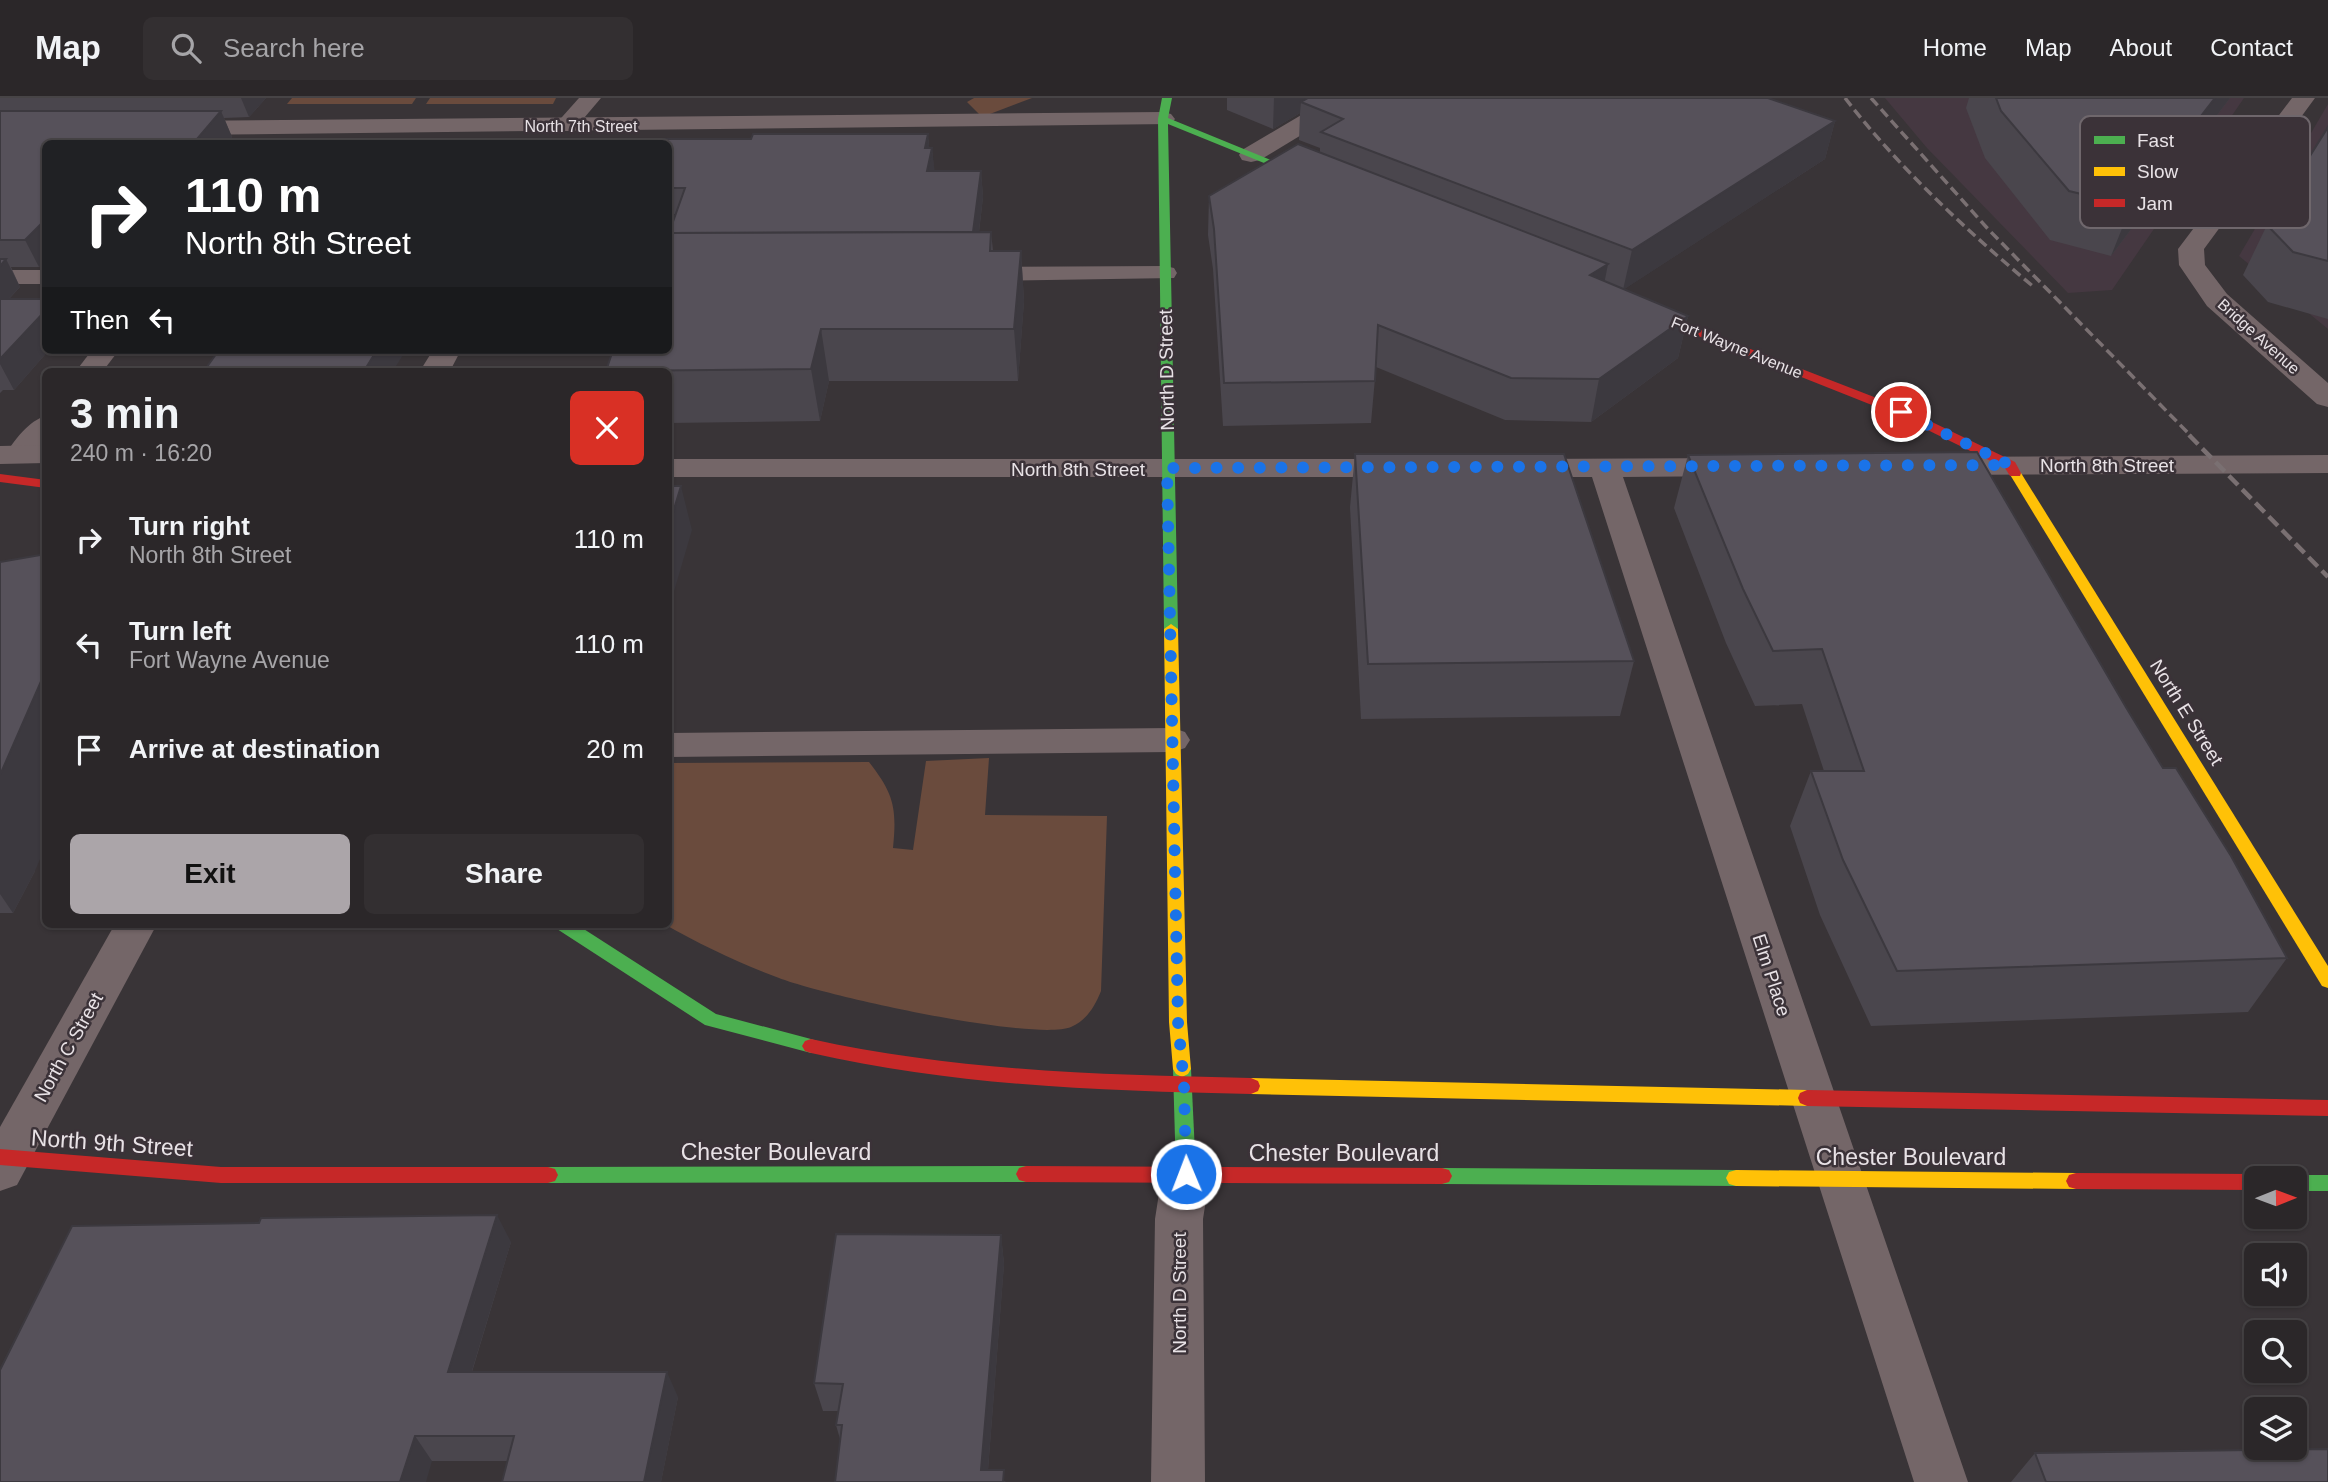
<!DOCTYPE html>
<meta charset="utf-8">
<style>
body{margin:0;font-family:Helvetica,sans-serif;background:#332f31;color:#f1f3f6;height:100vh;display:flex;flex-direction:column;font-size:26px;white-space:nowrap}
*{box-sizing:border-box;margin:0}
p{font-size:23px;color:#a6a5a8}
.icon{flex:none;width:38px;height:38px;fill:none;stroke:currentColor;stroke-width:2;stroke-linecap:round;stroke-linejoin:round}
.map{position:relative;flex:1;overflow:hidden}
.details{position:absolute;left:42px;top:270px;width:630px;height:560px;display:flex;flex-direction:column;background:#2b2729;border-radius:10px;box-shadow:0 2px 5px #0004,0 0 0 2px #474446}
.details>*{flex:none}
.hud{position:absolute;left:42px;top:42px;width:630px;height:214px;border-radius:10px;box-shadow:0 2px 5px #0004,0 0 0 2px #474446;background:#202124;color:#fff;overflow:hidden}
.needle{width:46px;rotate:89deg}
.tools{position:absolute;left:2244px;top:1068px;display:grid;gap:14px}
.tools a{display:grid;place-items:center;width:63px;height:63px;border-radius:10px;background:#2b2729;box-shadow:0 2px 5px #0004,0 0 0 2px #474446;font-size:35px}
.pin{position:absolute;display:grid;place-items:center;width:60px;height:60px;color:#fff;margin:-30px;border:4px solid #fff;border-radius:50%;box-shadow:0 2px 7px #0007}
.me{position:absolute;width:77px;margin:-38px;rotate:359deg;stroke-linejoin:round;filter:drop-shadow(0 0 5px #0008)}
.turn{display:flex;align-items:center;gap:24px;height:147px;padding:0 28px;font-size:32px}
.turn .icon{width:91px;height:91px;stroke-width:2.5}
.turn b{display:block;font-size:49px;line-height:60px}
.then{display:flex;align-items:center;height:66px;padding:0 28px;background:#0003;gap:14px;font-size:26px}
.round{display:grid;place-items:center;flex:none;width:74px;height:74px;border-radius:10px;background:#332f31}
.head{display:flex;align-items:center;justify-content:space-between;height:119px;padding:0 28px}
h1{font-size:42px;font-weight:800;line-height:52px}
.primary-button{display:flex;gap:14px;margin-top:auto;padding:14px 28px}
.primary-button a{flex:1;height:80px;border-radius:10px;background:#aba5a9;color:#111;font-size:28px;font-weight:800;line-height:80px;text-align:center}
.primary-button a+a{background:#332f31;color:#f1f3f6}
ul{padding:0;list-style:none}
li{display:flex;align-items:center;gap:21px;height:105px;padding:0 28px}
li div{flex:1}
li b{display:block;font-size:26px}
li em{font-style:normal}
header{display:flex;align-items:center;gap:42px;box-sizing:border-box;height:98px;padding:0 35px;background:#2b2729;border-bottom:2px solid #474446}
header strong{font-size:33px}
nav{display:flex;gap:38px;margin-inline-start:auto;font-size:24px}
.search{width:490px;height:63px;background:#332f31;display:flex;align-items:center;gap:18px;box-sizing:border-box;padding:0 24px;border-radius:10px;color:#a6a5a8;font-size:26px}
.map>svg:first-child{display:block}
</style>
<header>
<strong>Map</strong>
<div class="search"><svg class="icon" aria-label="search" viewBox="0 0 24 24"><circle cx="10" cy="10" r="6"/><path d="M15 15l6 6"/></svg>Search here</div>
<nav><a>Home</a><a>Map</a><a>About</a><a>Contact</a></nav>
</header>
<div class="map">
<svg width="2328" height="1384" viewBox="0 0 2328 1384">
<rect width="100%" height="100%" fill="#393437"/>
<g fill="#453841">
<path d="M1885 0H2244L2112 192 2068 195 1927 50Z"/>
<path d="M2328 6V231L2239 158Z"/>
</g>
<g fill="#6a4b3d">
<path d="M292 0H416L412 6H287Z"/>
<path d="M430 0H556L553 6H426Z"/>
<path d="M974 0H1032L982 19 967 4Z"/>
<path d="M989 660 985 717 1107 718 1101 893C1095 908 1087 922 1071 929 1034 944 822 897 779 880 739 865 701 847 664 826H668L669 665 869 664C894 696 897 710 893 750L913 752 926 663Z"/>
</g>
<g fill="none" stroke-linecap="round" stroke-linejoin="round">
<g fill="#746668" fill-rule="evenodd">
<path d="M579 0H601L573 33H557L554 28Z"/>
<path d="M1165 168 1174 170 1177 175 1174 180 976 183 967 181 964 176 967 171 976 169Z"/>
<rect x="0" y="172" width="46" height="14"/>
<path d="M92 252H119L103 273H76Z"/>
<path d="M46 318V344C34 357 28 368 9 363L5 357C14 343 29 322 46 318Z"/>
<path d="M1173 630 1185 634 1190 642 1185 650 1173 654 668 659V635Z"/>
</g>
<g fill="#746668" fill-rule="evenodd">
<path d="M1330 0H1357L1354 5 1260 62 1251 64 1242 62 1239 57 1242 52Z"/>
<path d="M2292 0H2315L2204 151 2205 167 2227 196 2328 285V309L2317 306 2207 208 2179 167 2178 151Z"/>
<path d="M1163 14 1171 16 1175 21 1171 26 177 37 169 35 165 30 169 25 177 23Z"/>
<path d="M433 252H461L450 273H420Z"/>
<path d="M46 347V365L0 366V348Z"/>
<path d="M2328 357V375L1931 377 1920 375 1915 368 1920 361 1931 359Z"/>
<path d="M1738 360 1749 362 1754 369 1749 376 1738 378 1623 379 1968 1384H1914L1592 379H1515L1504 377 1499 370 1504 363 1515 361Z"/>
<path d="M668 361H1405L1416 363 1421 370 1416 377 1405 379H668Z"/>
<path d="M115 826H157L17 1087 0 1093V1029Z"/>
<path d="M1186 1056 1203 1062 1210 1076 1203 1121 1205 1384H1151L1155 1121 1162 1076 1169 1062Z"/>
</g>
<g fill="#4caf50" fill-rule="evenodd">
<path d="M1162 0H1172L1168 20 1322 83 1313 85 1168 26 1178 531 1171 536 1164 531 1158 21Z"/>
<path d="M555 826H576L716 916 811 941 817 943 820 948 817 953 811 955 705 927 557 831Z"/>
<path d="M1182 963 1188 966 1191 971 1196 1076 1193 1082 1186 1084 1179 1082 1176 1076 1173 971 1176 966Z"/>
<path d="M1026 1068 1033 1070 1036 1076 1033 1082 1026 1084 548 1085 541 1083 538 1077 541 1071 548 1069Z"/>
<path d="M1442 1070 1736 1072 1743 1074 1746 1080 1743 1086 1736 1088 1442 1086 1435 1084 1432 1078 1435 1072Z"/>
<path d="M2294 1077H2328V1093H2294V1080H2287Z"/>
</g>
<g fill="#ffc107" fill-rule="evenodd">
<path d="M2015 371 2021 375 2328 868V890L2322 888 2009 375Z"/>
<path d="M1171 526 1178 531 1187 924 1191 971 1188 976 1182 979 1176 976 1173 971 1169 924 1164 531Z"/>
<path d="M1251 980 1807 992 1814 995 1816 1000 1814 1005 1807 1008 1251 996 1244 993 1242 988 1244 983Z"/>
<path d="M1736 1072 2076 1075 2083 1077 2086 1083 2083 1089 2076 1091 1736 1088 1729 1086 1726 1080 1729 1074Z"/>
</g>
<g fill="#c62828" fill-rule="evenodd">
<path d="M1637 207 1905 311 2015 364 2021 375 2020 378H2010L2005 370 1897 317 1633 212 1631 210Z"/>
<path d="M0 376 46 382V390L0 384Z"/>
<path d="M811 941C956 973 1103 977 1251 980L1258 983 1260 988 1258 993 1251 996C1103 993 956 988 811 955L805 953 802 948 805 943Z"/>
<path d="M1807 992 2328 1002V1018L1807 1008 1800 1005 1798 1000 1800 995Z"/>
<path d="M0 1051 221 1069H548L555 1071 558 1077 555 1083 548 1085H221L0 1067Z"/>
<path d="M1026 1068 1442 1070 1449 1072 1452 1078 1449 1084 1442 1086 1026 1084 1019 1082 1016 1076 1019 1070Z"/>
<path d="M2076 1075 2256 1076 2264 1080H2256V1092L2076 1091 2069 1089 2066 1083 2069 1077Z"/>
</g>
<g stroke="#7a7072" stroke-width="3.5" stroke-dasharray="10 5" stroke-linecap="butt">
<path d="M1845 0C1901 72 1966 132 2035 190"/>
<path d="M1871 0 1988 131 2191 338"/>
</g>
<path stroke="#7a7072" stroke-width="4.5" stroke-dasharray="13 6" stroke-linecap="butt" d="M2189 337 2328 479"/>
</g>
<g fill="#4a464d">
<path d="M0 0H266L249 19 224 20 232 39 230 41H751L753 36H928L929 50H932L934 73H981L983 99 979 134H991L993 153H1021L1024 203 1018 283H829L820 323 668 325V273H606L613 252H668V135L675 116H668V46H46V162L39 169H11L20 189 9 201H46V252H49L14 292H3L0 295Z"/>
<path d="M1227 0H1768L1835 23 1825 61 1624 191 1688 218 1678 260 1591 324 1505 322 1376 269 1371 325 1223 328 1213 171 1208 137 1209 98 1320 55V50L1299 42 1300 15 1273 31 1227 12Z"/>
<path d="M1969 0H2230L2111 158 2050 142 1985 60 1966 10Z"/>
<path d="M2328 29V221L2268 204 2243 177 2267 127Z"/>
<path d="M1355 356 1634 563 1620 618 1361 621 1350 409Z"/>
<path d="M1688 357 2127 611 2163 670 2287 860 2248 914 1871 928 1820 817 1790 728 1811 673H1824L1802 606 1755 608 1726 545 1674 410Z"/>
<path d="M0 464 35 773 13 815H0Z"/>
<path d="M1001 1137 1004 1166 988 1372 1006 1384 840 1341 836 1327 838 1313H823L814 1285Z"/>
<path d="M511 1144 472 1274 678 1299 661 1384H502L507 1363H432L0 1384Z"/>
<path d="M2035 1355 2328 1384H2011Z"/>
</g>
<g fill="#3c393f">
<path d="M241 0H266L249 19Z"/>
<path d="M1274 0H1325L1301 4 1300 15 1273 31Z"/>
<path d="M2215 0H2230L2111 158 2131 108Z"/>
<path d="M221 13 232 39 226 46 197 41Z"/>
<path d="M1835 23 1825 61 1623 192 1632 152Z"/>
<path d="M928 36 930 59 932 50 935 76H928L925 50Z"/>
<path d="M981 73 983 99 975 166 973 139Z"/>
<path d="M46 121V162L39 169 25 142Z"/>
<path d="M1021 153 1024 203 1018 283 1014 231Z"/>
<path d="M6 161 20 189 0 210V168Z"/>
<path d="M1608 166 1600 207 1590 177Z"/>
<path d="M46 212V252H49L14 292 0 266V261Z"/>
<path d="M1688 218 1678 260 1591 324 1599 281Z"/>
<path d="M821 231 829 283 820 323 811 271Z"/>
<path d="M377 252H406L393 273H364Z"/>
<path d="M681 388 692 432 668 514V431Z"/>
<path d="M46 572V747L35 773 13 815 0 796V677Z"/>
<path d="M497 1117 511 1144 464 1299 448 1274Z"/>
<path d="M1001 1137 1004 1166 987 1384 981 1372Z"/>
<path d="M667 1274 678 1299 661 1384H644Z"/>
<path d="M415 1338 432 1363 426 1384H400Z"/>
</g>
<g fill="#56515a" stroke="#3c393f" stroke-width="2">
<path d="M1308 0H1768L1835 23 1632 152 1321 34 1343 21 1301 4Z"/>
<path d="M1996 0H2215L2131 108 2069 93 2001 13Z"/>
<path d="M0 13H221L197 41H751L753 36H928L925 50H932L927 73H981L973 134 669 135 685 90H668V46H46V121L25 142H0Z"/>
<path d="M2328 29V163L2293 154 2267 127Z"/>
<path d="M1298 46 1608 166 1590 177 1688 218 1599 281 1511 280 1378 227 1375 283 1224 285 1214 131 1209 98Z"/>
<path d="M991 134 990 153H1021L1014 231H821L811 271 606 273 613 252H668V135Z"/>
<path d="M0 161H6L0 168Z"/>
<path d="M0 201H46V212L0 261Z"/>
<path d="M219 252H377L364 273H204Z"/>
<path d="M1977 354 2127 611 2163 670H2176L2231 758 2287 860 1897 873 1843 762 1811 673H1864L1822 551 1773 553 1743 491 1688 357Z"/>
<path d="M1355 356H1564L1634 563 1368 566Z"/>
<path d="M668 388H681L668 431Z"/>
<path d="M46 456V572L0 677V464Z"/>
<path d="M497 1117 448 1274H667L644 1384H502L514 1338H415L400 1384H0V1272L72 1128 259 1125 261 1120Z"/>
<path d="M836 1136 1001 1137 981 1372H1004L1003 1384H835L842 1327H836L843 1286 814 1285Z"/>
<path d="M2328 1351V1384H2046L2035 1355Z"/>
</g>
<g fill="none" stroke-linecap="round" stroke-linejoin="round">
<path stroke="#1a73e8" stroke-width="12" stroke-dasharray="0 21.6" d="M1186 1076 1184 987 1178 924 1167 370 2010 367 1901 314"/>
</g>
<g text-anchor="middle" stroke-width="5" stroke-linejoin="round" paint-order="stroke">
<g font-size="16" fill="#e8e2e6" stroke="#3b3238">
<text x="581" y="34">North 7th Street</text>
<text transform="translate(2259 238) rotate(42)" y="6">Bridge Avenue</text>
<text transform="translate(1737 249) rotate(22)" y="6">Fort Wayne Avenue</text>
</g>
<g font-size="19" fill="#e8e2e6" stroke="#3b3238">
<text transform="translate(1166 272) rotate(-91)" y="7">North D Street</text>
<text x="2107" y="374">North 8th Street</text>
<text x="1078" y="378">North 8th Street</text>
<text transform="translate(2187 614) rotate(58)" y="7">North E Street</text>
<text transform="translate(1772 877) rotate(72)" y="7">Elm Place</text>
<text transform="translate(68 949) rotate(-61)" y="7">North C Street</text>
<text transform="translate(1179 1195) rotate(-90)" y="7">North D Street</text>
</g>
<g font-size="23" fill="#e8e2e6" stroke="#3b3238">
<text transform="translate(112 1045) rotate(4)" y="8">North 9th Street</text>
<text x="776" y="1062">Chester Boulevard</text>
<text x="1344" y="1063">Chester Boulevard</text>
<text x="1911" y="1067">Chester Boulevard</text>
</g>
</g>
<rect x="2080" y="18" width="230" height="112" rx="10" fill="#3b3238" stroke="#6f676c" stroke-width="2"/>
<rect x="2094" y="38" width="31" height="8" fill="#4caf50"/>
<rect x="2094" y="69" width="31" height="9" fill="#ffc107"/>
<rect x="2094" y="101" width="31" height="8" fill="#c62828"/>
<g font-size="19" fill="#e8e2e6">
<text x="2137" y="49">Fast</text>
<text x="2137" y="80">Slow</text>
<text x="2137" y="112">Jam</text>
</g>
</svg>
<div class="tools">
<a><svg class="needle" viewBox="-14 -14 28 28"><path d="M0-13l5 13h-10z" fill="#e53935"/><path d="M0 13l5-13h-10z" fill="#a6a5a8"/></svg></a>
<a><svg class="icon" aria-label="sound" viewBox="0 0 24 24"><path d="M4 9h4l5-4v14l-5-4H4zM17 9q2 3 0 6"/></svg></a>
<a><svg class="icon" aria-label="search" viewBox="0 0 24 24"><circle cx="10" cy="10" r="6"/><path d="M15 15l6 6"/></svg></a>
<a><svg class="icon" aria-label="layers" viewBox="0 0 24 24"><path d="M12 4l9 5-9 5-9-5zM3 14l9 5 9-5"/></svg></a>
</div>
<div class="pin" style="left:1901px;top:314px;background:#d93025"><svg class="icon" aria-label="arrive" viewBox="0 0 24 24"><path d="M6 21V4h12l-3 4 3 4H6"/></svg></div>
<svg class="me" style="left:1186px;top:1076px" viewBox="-20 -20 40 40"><circle r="17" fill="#1a73e8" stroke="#fff" stroke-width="3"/><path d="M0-11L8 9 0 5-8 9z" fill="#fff"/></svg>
<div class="hud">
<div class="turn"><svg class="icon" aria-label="right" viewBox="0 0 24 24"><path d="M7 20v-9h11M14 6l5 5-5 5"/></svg><div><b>110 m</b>North 8th Street</div></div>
<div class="then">Then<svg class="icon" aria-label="left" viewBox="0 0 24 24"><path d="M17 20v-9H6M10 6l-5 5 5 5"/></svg></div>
</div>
<section class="details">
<div class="head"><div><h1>3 min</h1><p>240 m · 16:20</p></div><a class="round" style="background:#d93025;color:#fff"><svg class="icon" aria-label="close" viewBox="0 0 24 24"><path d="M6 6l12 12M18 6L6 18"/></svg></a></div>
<ul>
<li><svg class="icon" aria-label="right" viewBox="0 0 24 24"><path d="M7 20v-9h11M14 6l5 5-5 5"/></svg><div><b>Turn right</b><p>North 8th Street</p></div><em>110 m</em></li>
<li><svg class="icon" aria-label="left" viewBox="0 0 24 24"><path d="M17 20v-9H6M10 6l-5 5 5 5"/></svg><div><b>Turn left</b><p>Fort Wayne Avenue</p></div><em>110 m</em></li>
<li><svg class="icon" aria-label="arrive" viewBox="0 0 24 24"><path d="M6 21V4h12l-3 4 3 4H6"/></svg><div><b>Arrive at destination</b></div><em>20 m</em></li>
</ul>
<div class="primary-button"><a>Exit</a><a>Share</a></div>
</section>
</div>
